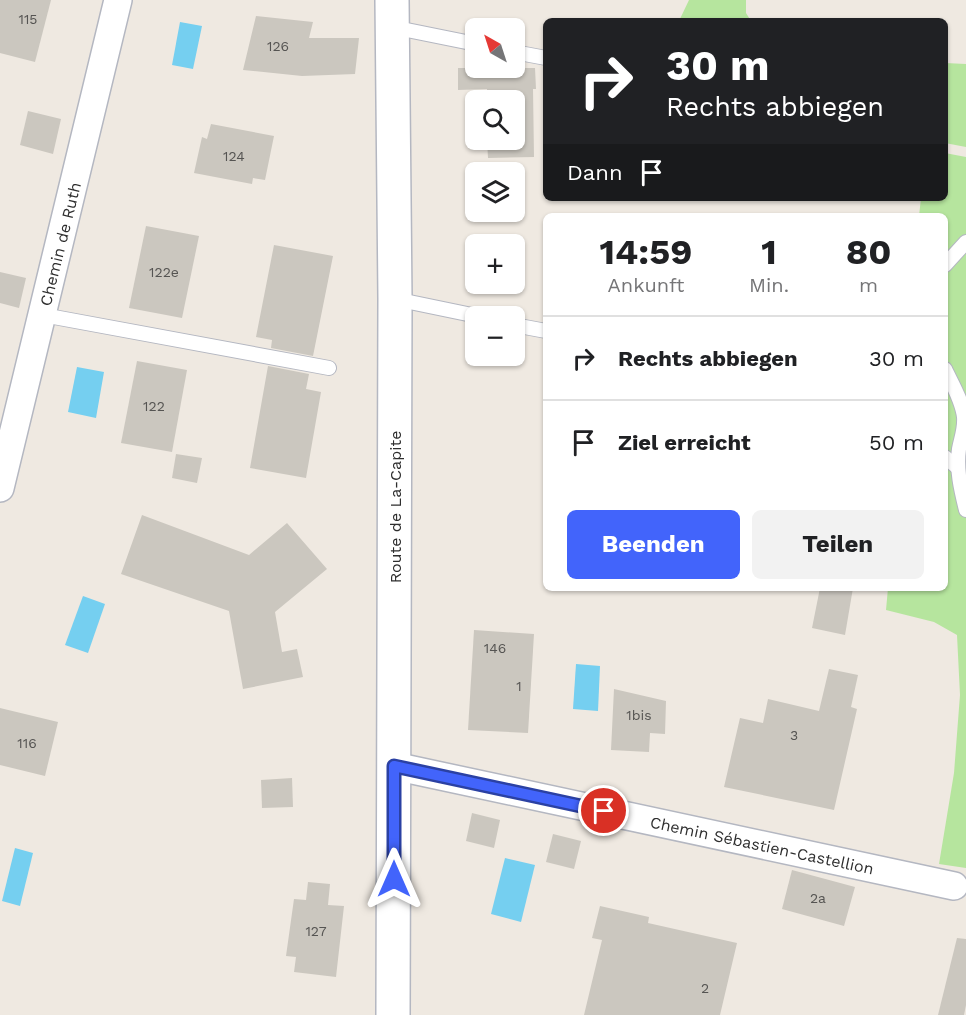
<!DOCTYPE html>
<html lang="de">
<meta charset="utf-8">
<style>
body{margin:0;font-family:"Work Sans",sans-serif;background:#f2f2f2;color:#202124;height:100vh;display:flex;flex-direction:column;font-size:22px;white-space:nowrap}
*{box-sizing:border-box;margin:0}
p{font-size:20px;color:#757577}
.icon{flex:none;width:33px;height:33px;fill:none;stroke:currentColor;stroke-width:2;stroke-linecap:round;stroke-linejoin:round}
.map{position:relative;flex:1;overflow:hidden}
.sheet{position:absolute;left:543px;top:213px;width:405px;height:378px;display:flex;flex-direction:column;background:#fff;border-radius:9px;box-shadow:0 2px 4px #0004}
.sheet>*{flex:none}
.top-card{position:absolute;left:543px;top:18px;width:405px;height:183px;border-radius:9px;box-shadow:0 2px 4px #0004;background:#202124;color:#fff;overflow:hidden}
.needle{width:39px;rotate:321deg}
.controls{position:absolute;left:465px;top:18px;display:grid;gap:12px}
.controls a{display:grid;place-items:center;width:60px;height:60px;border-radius:9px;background:#fff;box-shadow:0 2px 4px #0004;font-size:30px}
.pin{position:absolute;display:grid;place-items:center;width:51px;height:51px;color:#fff;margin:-26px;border:3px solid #fff;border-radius:50%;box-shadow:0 2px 6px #0007}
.me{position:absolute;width:66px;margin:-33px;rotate:0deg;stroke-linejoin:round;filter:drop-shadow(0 0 4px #0008)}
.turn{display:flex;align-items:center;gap:21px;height:126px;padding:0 24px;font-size:27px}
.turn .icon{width:78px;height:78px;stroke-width:2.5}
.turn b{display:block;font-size:42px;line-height:51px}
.then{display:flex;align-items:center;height:57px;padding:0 24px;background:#0003;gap:12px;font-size:22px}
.eta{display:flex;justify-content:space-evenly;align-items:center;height:102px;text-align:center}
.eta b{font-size:36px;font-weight:700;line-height:42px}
.button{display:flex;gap:12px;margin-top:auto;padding:12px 24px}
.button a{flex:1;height:69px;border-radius:9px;background:#4264fb;color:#fff;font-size:24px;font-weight:700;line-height:69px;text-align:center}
.button a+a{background:#f2f2f2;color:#202124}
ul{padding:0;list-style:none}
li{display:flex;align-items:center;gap:18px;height:84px;padding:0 24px;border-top:2px solid #e0e0e0}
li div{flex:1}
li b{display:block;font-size:22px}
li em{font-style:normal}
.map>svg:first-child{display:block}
</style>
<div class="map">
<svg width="966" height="1015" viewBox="0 0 966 1015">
<rect width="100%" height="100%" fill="#efe9e1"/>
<g fill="#b6e59e">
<path d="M689 0H746V13L751 21H679Z"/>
<path d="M945 63 966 64V147L945 143Z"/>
<path d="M945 153 966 157V868L939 864 954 773 960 695 957 635 934 622 886 610 888 588H945V216H919L921 198H945Z"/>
</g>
<g fill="#75cff0">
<path d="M180 22 202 26 193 69 172 65Z"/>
<path d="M77 367 104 372 96 418 68 412Z"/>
<path d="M83 596 105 604 88 653 65 645Z"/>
<path d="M576 664 600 666 598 711 573 709Z"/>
<path d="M15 848 33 853 20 906 2 901Z"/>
<path d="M505 858 535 865 521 922 491 914Z"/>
</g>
<g fill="#cbc7bf">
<path d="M0 0H51L35 62 0 53Z"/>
<path d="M256 16 313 22 309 38H359L355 74 302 76 243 70Z"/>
<path d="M458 68H535L536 89H533L534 157 488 158 487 140H514V100H487V89L458 90Z"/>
<path d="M28 111 61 119 53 154 20 145Z"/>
<path d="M211 124 274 136 265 180 253 178 252 184 194 173 202 137 207 139Z"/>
<path d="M146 226 199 236 182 318 129 308Z"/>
<path d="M274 245 333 256 313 356 271 348 272 340 256 337Z"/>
<path d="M0 272 26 278 19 308 0 303Z"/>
<path d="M137 361 187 370 172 452 121 443Z"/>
<path d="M268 366 309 374 306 389 321 392 306 478 250 468Z"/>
<path d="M176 454 202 458 197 483 172 478Z"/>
<path d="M142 515 249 555 287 523 327 569 275 612 282 652 297 649 303 677 243 689 229 611 121 574Z"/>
<path d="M820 588H853L845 635 812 628Z"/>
<path d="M474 630 534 634 528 733 468 730Z"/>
<path d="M829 669 858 675 851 707 857 709 834 810 724 787 740 718 763 723 768 699 819 711Z"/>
<path d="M614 689 666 701 665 734 650 733 649 752 611 750Z"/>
<path d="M0 708 58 722 45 776 0 765Z"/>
<path d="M292 778 293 807 262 808 261 780Z"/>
<path d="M472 813 500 820 494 848 466 841Z"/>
<path d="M553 834 581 841 574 869 546 862Z"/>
<path d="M792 870 855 887 844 926 782 909Z"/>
<path d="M308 882 330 884 328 905 344 906 336 977 294 972 296 957 286 956 294 899 306 900Z"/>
<path d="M600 906 649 917 648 923 737 943 720 1015H584L602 940 592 938Z"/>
<path d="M957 938 966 939V1005L964 1015H938Z"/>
</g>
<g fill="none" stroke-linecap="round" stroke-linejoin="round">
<g stroke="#b4b7c1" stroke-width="16">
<g id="service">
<path d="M392 27 476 44"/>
<path d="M514 52 546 58"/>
<path d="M945 265 966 242"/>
<path d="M395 299 477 316"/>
<path d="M43 315 329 368"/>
<path d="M514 325 546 331"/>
<path d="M945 369C952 384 962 400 964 417 965 429 961 438 959 449 956 469 961 490 966 510"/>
<path d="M945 457 958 468"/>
</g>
</g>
<g stroke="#b4b7c1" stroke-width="30">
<g id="minor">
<path d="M0 488 118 0"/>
<path d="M394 766 954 886"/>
</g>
</g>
<g stroke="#b4b7c1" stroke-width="36">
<path id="tertiary" d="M392 0 395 299 393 1015"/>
</g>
<use href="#service" stroke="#fff" stroke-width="14"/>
<use href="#minor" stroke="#fff" stroke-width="27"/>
<use href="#tertiary" stroke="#fff" stroke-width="33"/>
</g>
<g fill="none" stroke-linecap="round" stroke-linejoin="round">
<g stroke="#2b41a3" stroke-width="15">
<path id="route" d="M394 879V766L604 811"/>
</g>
<use href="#route" stroke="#4264fb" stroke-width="10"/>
</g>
<g text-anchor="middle" stroke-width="5" stroke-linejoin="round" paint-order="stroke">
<g font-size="14" fill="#555452">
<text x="28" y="24">115</text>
<text x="278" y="51">126</text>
<text x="234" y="161">124</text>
<text x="164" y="277">122e</text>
<text x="154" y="411">122</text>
<text x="495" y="653">146</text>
<text x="519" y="691">1</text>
<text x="639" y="720">1bis</text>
<text x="794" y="740">3</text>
<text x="27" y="748">116</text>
<text x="818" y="903">2a</text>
<text x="316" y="936">127</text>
<text x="705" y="993">2</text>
</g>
<g font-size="16" fill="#2e2e2e" stroke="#fff">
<text transform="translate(60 244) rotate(-76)" y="6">Chemin de Ruth</text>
<text transform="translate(395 507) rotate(-90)" y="6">Route de La-Capite</text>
<text transform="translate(762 845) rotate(12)" y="6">Chemin Sébastien-Castellion</text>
</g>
</g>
</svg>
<div class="controls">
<a><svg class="needle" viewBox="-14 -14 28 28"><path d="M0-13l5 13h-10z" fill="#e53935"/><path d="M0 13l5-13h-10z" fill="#757577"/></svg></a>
<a><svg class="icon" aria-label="search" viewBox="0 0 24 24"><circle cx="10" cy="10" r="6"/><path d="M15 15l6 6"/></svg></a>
<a><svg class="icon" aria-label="layers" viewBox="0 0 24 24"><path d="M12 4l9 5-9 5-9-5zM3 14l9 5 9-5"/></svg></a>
<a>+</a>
<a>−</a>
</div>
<div class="pin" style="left:604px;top:811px;background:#d93025"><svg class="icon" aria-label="arrive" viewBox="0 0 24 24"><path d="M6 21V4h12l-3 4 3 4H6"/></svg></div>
<svg class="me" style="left:394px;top:879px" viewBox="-20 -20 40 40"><path d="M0-17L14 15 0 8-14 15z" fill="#4264fb" stroke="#fff" stroke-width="4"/></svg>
<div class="top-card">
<div class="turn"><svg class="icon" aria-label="right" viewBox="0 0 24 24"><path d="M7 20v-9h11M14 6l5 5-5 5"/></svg><div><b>30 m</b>Rechts abbiegen</div></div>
<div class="then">Dann<svg class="icon" aria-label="arrive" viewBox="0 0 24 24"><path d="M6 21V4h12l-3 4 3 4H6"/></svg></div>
</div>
<section class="sheet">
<div class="eta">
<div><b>14:59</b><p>Ankunft</p></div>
<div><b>1</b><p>Min.</p></div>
<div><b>80</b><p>m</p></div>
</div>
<ul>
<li><svg class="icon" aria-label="right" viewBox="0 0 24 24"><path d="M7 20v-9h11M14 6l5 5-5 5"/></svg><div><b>Rechts abbiegen</b></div><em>30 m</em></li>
<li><svg class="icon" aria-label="arrive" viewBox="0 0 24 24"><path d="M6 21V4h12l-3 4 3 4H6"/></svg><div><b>Ziel erreicht</b></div><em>50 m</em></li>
</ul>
<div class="button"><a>Beenden</a><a>Teilen</a></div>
</section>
</div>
